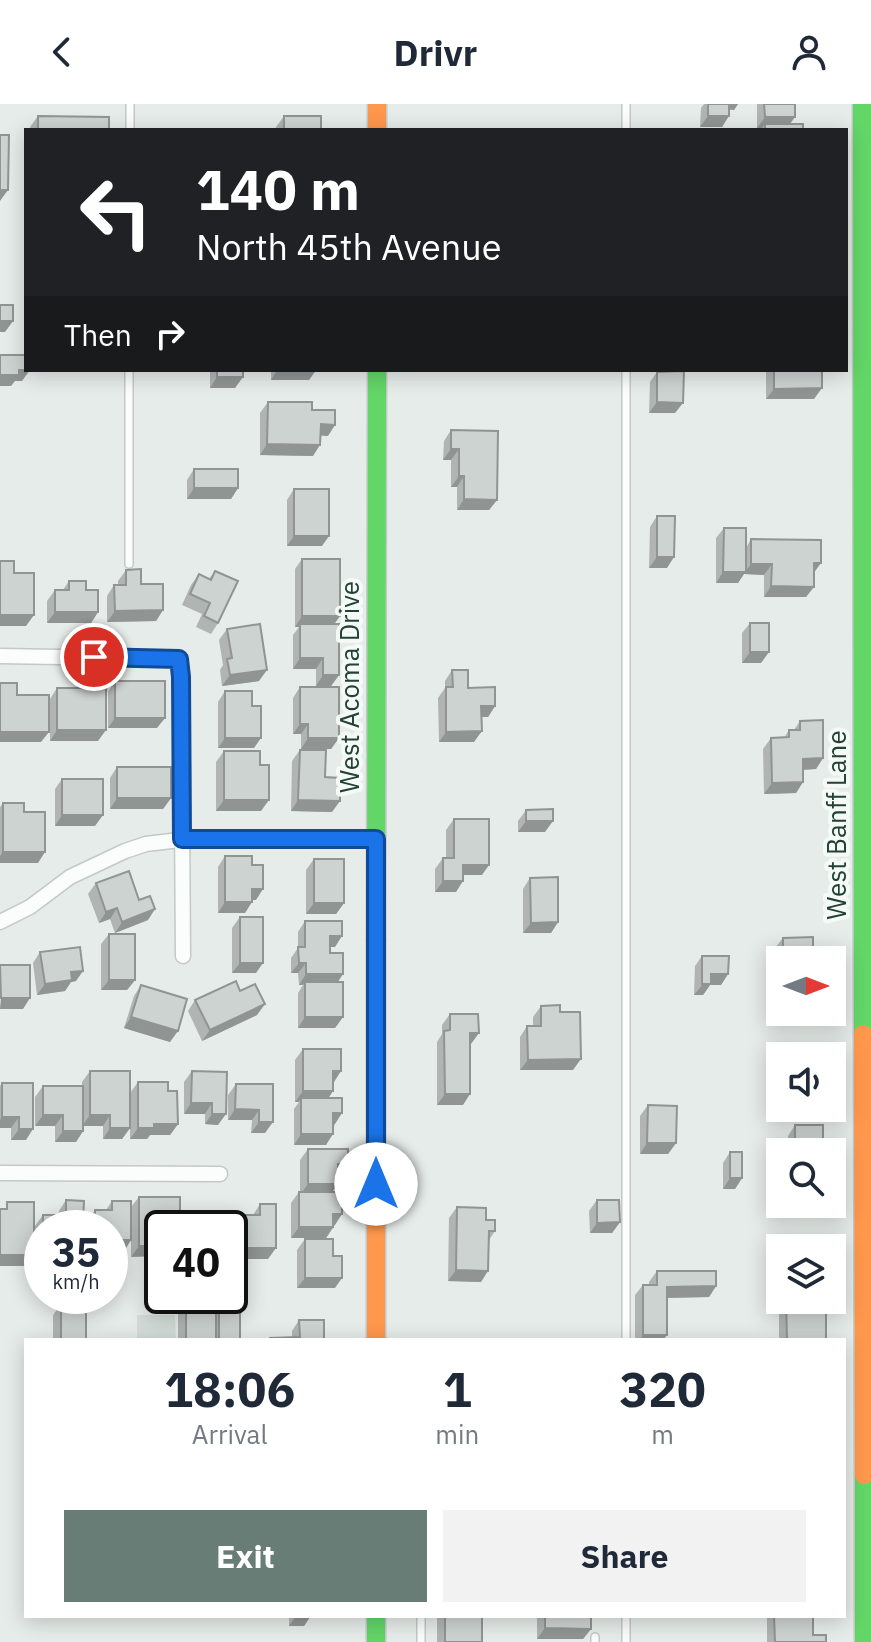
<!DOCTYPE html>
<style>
body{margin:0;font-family:"IBM Plex Sans",sans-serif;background:#f2f2f3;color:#1f2937;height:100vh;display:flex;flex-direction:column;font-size:30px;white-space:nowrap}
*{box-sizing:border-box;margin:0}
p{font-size:26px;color:#747a83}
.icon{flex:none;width:44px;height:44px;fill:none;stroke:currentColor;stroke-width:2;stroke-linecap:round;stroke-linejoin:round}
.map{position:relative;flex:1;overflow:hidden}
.side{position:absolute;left:24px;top:1234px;width:822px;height:280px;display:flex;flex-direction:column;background:#fff;border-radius:0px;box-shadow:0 4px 20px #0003}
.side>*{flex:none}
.banner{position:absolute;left:24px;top:24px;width:824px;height:244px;border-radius:0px;box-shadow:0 4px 20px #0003;background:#202124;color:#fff;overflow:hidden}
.needle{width:52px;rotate:90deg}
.fabs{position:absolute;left:766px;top:842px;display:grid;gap:16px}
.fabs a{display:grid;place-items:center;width:80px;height:80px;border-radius:0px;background:#fff;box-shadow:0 4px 20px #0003;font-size:40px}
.speed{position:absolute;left:24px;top:1106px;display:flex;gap:16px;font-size:40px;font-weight:700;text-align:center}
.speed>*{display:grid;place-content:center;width:104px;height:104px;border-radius:50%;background:#fff;box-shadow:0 4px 20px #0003;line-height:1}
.speed small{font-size:20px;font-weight:400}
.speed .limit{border:4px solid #111;border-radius:12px;background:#fff;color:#111}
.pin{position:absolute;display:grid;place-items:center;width:68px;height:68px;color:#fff;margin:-34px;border:4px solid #fff;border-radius:50%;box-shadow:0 2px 8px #0007}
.me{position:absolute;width:88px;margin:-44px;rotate:0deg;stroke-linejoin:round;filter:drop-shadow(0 0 6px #0008)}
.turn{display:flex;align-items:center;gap:28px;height:168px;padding:0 40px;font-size:36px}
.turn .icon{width:104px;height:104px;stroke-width:2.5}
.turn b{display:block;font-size:56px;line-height:68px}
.then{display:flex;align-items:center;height:76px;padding:0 40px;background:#0003;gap:16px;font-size:30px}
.eta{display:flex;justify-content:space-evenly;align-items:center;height:136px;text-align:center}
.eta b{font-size:48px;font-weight:700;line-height:56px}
.cta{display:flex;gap:16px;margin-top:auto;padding:16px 40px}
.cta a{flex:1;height:92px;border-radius:0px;background:#677d75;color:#fff;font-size:32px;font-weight:700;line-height:92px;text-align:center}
.cta a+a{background:#f2f2f3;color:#1f2937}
header{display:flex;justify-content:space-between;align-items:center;height:104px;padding:0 40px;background:#fff;font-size:36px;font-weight:700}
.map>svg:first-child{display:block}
</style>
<header><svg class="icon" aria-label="back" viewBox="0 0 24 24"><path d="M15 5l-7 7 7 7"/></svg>Drivr<svg class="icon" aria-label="person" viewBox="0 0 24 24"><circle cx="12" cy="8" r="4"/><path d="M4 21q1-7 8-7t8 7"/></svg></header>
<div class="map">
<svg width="871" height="1538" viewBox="0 0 871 1538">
<rect width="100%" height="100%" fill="#e6ece9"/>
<path fill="#d4ddd9" d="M137 1211H175L176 1236H137Z"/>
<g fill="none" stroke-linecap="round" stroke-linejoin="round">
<g stroke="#c3c9c6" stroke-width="10">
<g id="lane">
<path d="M626 0V26"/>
<path d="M130 26V0"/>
<path d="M626 266V1236"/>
<path d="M129 460V266"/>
<path d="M626 1512V1538"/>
<path d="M595 1533V1538"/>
<path d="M421 1538V1512"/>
</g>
</g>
<g stroke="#c3c9c6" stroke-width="17">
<g id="street">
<path d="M0 552 179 555 181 573 183 852"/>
<path d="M0 818 30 803 70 773 125 747 146 740 196 734 376 735"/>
<path d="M0 1069 220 1070"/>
</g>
</g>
<g stroke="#c1cac6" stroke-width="21">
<g id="fast">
<path d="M862 0 863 930"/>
<path d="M376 836 377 266"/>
<path d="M864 1371V1538"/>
<path d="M376 1512V1538"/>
</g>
</g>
<g stroke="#c1cac6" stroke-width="21">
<g id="slow">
<path d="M377 0V26"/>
<path d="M863 930 864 1371"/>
<path d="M376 1236V836"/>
</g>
</g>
<use href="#lane" stroke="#fbfcfc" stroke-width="7"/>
<use href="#street" stroke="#fbfcfc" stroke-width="14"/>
<use href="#fast" stroke="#63d668" stroke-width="18"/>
<use href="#slow" stroke="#ff974d" stroke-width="18"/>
</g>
<g fill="#b0b5b3">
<path d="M704 0H738L734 6 729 5 722 23H700L701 4Z"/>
<path d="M757 0H795V13L790 20 803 26H760L762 24H757Z"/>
<path d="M38 12 109 26H30V23Z"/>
<path d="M284 12 321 26H276V23Z"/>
<path d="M210 266H243L235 284H210Z"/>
<path d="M271 266H316L309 276H271Z"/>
<path d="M766 266H822L814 295H766Z"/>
<path d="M657 268 675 309H649L650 278Z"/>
<path d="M268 298 312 306 328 332 320 331 313 352 260 351V309Z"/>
<path d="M451 326 497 396 489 406H457V383H451V356H443L444 337Z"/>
<path d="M194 365 238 384 231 395H187V376Z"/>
<path d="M294 385 322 442H287V396Z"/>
<path d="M657 412 667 464H649L650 423Z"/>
<path d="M724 424 746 444 751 435 814 470 806 493H764V471L744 470 738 479H716V434Z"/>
<path d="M302 455 340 512 334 520 339 571 331 582H316V565H293V531L299 523H295V465Z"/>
<path d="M126 466 141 480 163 506 156 517 107 518V492L114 481H118V477Z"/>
<path d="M215 467 218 519 211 530 196 523 202 510 182 501 191 481 199 470 209 475Z"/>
<path d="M69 477 86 486 98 508 91 519H47V497L55 486H63Z"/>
<path d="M750 519 761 559H742V529Z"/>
<path d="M227 525 259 577 222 582 220 566 223 561 219 536Z"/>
<path d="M452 566 468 584 495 602 488 613H482L474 638H439L438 594 445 584V577Z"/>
<path d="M85 577 98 637H50V595L57 584H81Z"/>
<path d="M115 577 157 624H108V588Z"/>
<path d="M300 583 339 634 331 645H301V630H293V594Z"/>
<path d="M225 587 252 602 254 644H218V598Z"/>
<path d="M800 617 823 654 816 665 803 666V678L796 689 764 690 763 645 771 634H784L789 626H794Z"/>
<path d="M300 646 325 673 332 708 291 707 292 657Z"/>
<path d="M224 647 260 661 261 707H216V658Z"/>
<path d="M117 663 171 694 163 705H110V674Z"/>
<path d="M62 675 95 722H55V685Z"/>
<path d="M3 699 24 708 38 759H0V703Z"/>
<path d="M526 706 545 728H518V717Z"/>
<path d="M454 715 482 771H463L456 788H435V765L443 754H446V726Z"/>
<path d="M225 752 252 761 256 796H252L245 809H218V763Z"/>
<path d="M314 755 344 799 336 810H306V766Z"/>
<path d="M530 774 558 818 551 829H523V785Z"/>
<path d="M96 779 148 816 115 829 110 815 99 819 88 790Z"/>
<path d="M240 813 256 869H232V824Z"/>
<path d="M305 817 335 843H330V849L337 878 343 913 335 924H298V889L303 881H299L298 869H291V854L298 844V828Z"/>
<path d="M109 830 135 876 127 886H101V840Z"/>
<path d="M783 834 813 848 822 856H780V883H776L775 844Z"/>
<path d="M40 848 76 877 71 878 65 887 37 891 33 859Z"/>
<path d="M702 852 728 870 721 881H710L703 891H694L695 862Z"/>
<path d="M141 881 170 938 124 924 134 892Z"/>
<path d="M240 887 257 911 202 937 188 907 195 896Z"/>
<path d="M541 902 560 908 573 966H520V933L527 922H533V913Z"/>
<path d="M450 910 471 940 463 1001H437V938L442 930V921Z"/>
<path d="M303 945 333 978 328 994 335 1020 326 1041H294V1005L299 998H295V956Z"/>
<path d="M90 967 130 1024 122 1035H103V1022H83V1027L76 1038H55V1022H35V993L43 982H82V978Z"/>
<path d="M192 967 227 968 218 1021 205 1020V1010H184V978Z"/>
<path d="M138 978 168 987 178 1020 170 1031H150L147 1035H130V989Z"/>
<path d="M2 979H33L26 1036H11V1024H0V982Z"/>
<path d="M236 980H273L265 1029H251L252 1016H228V991Z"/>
<path d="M648 1001 676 1039 668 1050H640V1012Z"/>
<path d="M795 1021 823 1048H787L788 1032Z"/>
<path d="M308 1045 340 1071H338V1080L332 1088 335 1121 326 1134H291V1099L299 1088H300V1056Z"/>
<path d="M730 1048 742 1074 735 1085H723V1059Z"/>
<path d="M139 1093H180L131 1153V1136L124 1147H110V1124H87V1117L95 1106H106L112 1097 131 1103Z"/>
<path d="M66 1096 83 1117 78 1124H42V1156H35V1122L43 1111H58L59 1107Z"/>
<path d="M597 1096 620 1118 612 1129H590L589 1107Z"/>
<path d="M260 1100 268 1155H230V1122L237 1111H253Z"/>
<path d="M457 1103 486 1116 495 1127 489 1136 481 1178 448 1177 449 1114Z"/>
<path d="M210 1108 227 1124H181L188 1114H206Z"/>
<path d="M305 1135 335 1184H297V1146Z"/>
<path d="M657 1167 716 1182 709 1193 667 1194V1231L663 1236H635V1191L643 1181H649V1178Z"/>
<path d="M784 1196H826V1236H779V1204Z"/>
<path d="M186 1198 216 1204 219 1200 240 1236H178V1209Z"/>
<path d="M61 1200 86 1236H53V1211Z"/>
<path d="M299 1216 324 1236H268L270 1234H292V1227Z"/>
<path d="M289 1512H317L310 1513 304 1522H289Z"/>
<rect x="437" y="1512" width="45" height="26"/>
<path d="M537 1512H620H591V1525L583 1535H537Z"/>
<path d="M767 1512H813V1531L826 1538H767Z"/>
</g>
<g fill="#909492">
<path d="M725 0H738L734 6 722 5Z"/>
<path d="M708 12H729L722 23H700Z"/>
<path d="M765 13H795L787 23 765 20 762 24H757Z"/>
<path d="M0 86H8L0 97Z"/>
<path d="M0 217H13L5 228H0Z"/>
<path d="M19 266H30L22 277H15L11 282H0V271Z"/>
<path d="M277 266H316L309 276H271Z"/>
<path d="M217 273H243L235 284H210Z"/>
<path d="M822 284 814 295H766L774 285Z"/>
<path d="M657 298 683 299 675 309H649Z"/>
<path d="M321 320 335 321 328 332 313 331Z"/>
<path d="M267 340 320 341 313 352 260 351Z"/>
<path d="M451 345H459L451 356H443Z"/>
<path d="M459 372H464L457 383H451Z"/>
<path d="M194 384H238L231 395H187Z"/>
<path d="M464 395 497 396 489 406H457Z"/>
<path d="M294 432H329L322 442H287Z"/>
<path d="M657 453H674L667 464H649Z"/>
<path d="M814 459H821L813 470Z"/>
<path d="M751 460H772L764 471 744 470 738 479H716L723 468H745Z"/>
<path d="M771 482 814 483 806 493H764Z"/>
<path d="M163 506 156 517 107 518 115 507Z"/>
<path d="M55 508H98L91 519H47Z"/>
<path d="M0 511H34L26 522H0Z"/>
<path d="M302 512H340L332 523 300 520 299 523H295Z"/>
<path d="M750 548H769L761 559H742Z"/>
<path d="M300 554H323L316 565H293Z"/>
<path d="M267 566 259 577 222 582 230 571Z"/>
<path d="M323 571H339L331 582H316Z"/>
<path d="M481 602H495L488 613H474Z"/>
<path d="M115 614H165L157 624H108Z"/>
<path d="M300 620H308L301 630H293Z"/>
<path d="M57 626H106L98 637H50Z"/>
<path d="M482 627 474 638H439L446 628Z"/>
<path d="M0 628H49L41 638H0Z"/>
<path d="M225 634H261L254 644H218Z"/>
<path d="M308 634H339L331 645H301Z"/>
<path d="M823 654 816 665 795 666 803 655Z"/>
<path d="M803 678 796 689 764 690 772 679Z"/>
<path d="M117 694H171L163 705H110Z"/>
<path d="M224 696H269L261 707H216Z"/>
<path d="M298 696 340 697 332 708 291 707Z"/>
<path d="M62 711H103L95 722H55Z"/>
<path d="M526 717H553L545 728H518Z"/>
<path d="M3 748H45L38 759H0V752Z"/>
<path d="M463 761H489L482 771H456Z"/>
<path d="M443 777H463L456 788H435Z"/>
<path d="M252 785H263L256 796H245Z"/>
<path d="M225 798H252L245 809H218Z"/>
<path d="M314 799H344L336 810H306Z"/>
<path d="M117 804 110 815 99 819 106 808Z"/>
<path d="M155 805 148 816 115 829 122 818Z"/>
<path d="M558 818 551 829H523L531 819Z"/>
<path d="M330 832H342L335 843H322Z"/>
<path d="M240 859H263L256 869H232Z"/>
<path d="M299 859H306L298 869H291Z"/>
<path d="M83 867 76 877 71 878 65 887 37 891 45 880 71 868Z"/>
<path d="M306 870H343L336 881 305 878 303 881H299Z"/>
<path d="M711 870H728L721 881H710L703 891H694Z"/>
<path d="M109 876H135L127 886H101Z"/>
<path d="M1 894H30L23 905H0Z"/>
<path d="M265 900 257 911 202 937 210 926Z"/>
<path d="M131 913 178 927 170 938 124 924Z"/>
<path d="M305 913H343L335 924H298Z"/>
<path d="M470 929H479L471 940H463Z"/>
<path d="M581 955 573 966H520L528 956Z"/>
<path d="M333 967H341L334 978Z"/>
<path d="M303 987H333L326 998 301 994 299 998H295Z"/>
<path d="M445 990H470L463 1001H437Z"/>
<path d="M191 999H212L205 1010H184Z"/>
<path d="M235 1005 259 1006 252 1016H228Z"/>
<path d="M333 1009H342L335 1020H326Z"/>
<path d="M212 1010H226L218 1021 205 1020Z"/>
<path d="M43 1011H63L55 1022H35Z"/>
<path d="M90 1011H110L103 1022H82Z"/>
<path d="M2 1013H19L11 1024H0V1016Z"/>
<path d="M259 1018H273L265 1029H251Z"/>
<path d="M154 1020H178L170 1031H150L147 1035H130L138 1024Z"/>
<path d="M110 1024H130L122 1035H103Z"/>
<path d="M19 1025H33L26 1036H11Z"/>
<path d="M63 1027H83L76 1038H55Z"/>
<path d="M301 1030H333L326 1041H294Z"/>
<path d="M647 1039H676L668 1050H640Z"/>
<path d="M338 1060H348L340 1071H330Z"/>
<path d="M730 1074H742L735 1085H723Z"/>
<path d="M308 1080H338L330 1091H300Z"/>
<path d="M333 1110H342L335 1121H326Z"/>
<path d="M620 1118 612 1129H590L597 1119Z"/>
<path d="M299 1123H333L326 1134H291Z"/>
<path d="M110 1136H131L124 1147H110Z"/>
<path d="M139 1142H162V1152L131 1153Z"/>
<path d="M237 1144H276L268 1155H230Z"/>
<path d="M42 1146V1156H35Z"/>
<path d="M0 1151H34L27 1162H0Z"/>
<path d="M456 1166 488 1167 481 1178 448 1177Z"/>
<path d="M305 1174H342L335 1184H297Z"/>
<path d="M716 1182 709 1193 659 1194 667 1183Z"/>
<path d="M643 1231H667L663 1236H640Z"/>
<path d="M296 1512H317L310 1513 304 1522H289Z"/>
<path d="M545 1524 591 1525 583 1535H537Z"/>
</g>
<g fill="#cdd3d0" stroke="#909492" stroke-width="2">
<rect x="708" y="0" width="21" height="12"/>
<path d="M764 0H795V13H765Z"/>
<path d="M38 12 109 13V26L38 25Z"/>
<rect x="284" y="12" width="37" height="14"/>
<rect x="765" y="20" width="38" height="6"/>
<path d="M0 31H9L8 86H0Z"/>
<rect x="0" y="201" width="13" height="16"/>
<path d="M0 251H26V266H30H19V271H0Z"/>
<rect x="217" y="266" width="26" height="7"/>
<path d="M774 266H822V284L774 285Z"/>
<path d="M684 267 683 299 657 298V268Z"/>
<path d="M268 298H312V306H335V321L321 320 320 341 267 340Z"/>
<path d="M451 326 498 327 497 396 464 395V372H459V345H451Z"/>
<rect x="194" y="365" width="44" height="19"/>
<rect x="294" y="385" width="35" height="47"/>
<path d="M657 412H675L674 453H657Z"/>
<path d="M724 424H746V468H723Z"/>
<path d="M751 435 821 436V459H814V483L771 482 772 460H751Z"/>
<rect x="302" y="455" width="38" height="57"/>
<path d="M0 457H14V469H34V511H0Z"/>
<path d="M141 465V480H163V506L115 507 114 481H126V466Z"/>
<path d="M215 467 238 477 218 519 204 512 210 499 190 490 199 470 211 476Z"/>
<path d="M69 477H86V486H98V508H55V486H69Z"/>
<rect x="750" y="519" width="19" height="29"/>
<path d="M260 520 267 566 230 571 227 555 232 554 227 525Z"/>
<path d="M300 520H339V571H323V554H300Z"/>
<path d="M452 566H468V584L495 583V602H481L482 627 446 628V583H453Z"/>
<path d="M85 577H106V626H57V584H85Z"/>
<rect x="115" y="577" width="50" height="37"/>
<path d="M0 579H17V591H49V628H0Z"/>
<path d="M300 583H339V634H308V620H300Z"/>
<path d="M225 587H252V602H261V634H225Z"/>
<path d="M823 616V654L803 655V678L772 679 771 634 789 633V626H800V617Z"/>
<path d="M300 646H326L325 673 340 674V697L298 696Z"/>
<path d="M224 647H260V661H269V696H224Z"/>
<rect x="117" y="663" width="54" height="31"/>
<rect x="62" y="675" width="41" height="36"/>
<path d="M3 699H24V708H45V748H3Z"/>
<path d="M553 705V717H526V706Z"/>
<path d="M454 715H489V761H463V777H443V754H454Z"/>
<path d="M225 752H252V761H263V785H252V798H225Z"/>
<rect x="314" y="755" width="30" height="44"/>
<path d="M129 767 139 796 150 792 155 805 122 818 117 804 106 808 96 779Z"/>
<path d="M558 773V818L531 819 530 774Z"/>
<rect x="240" y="813" width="23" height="46"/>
<path d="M305 817H342V832H330V849H343V870H306V859H299L298 843H305Z"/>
<rect x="109" y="830" width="26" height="46"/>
<path d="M813 833V848H821L822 856H783V834Z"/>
<path d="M80 843 83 867 71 868 72 876 45 880 40 848Z"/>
<path d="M702 852H729L728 870H711V880H702Z"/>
<path d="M0 861H30V894H1Z"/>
<path d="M236 877 240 887 255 880 265 900 210 926 195 896Z"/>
<rect x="305" y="878" width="38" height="35"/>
<path d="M141 881 187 895 178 927 131 913Z"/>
<path d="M560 901V908H580L581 955 528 956 527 922H541V902Z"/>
<path d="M450 910H478L479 929H470V990H445L444 927 450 926Z"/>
<path d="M303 945H341V967H333V987H303Z"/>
<path d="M90 967H130V1024H110V1011H90Z"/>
<path d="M192 967 227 968 226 1010H212V999H191Z"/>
<path d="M138 978H168V987H177L178 1020H154V1024H138Z"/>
<path d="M2 979H33V1025H19V1013H2Z"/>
<path d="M236 980H273V1018H259V1006L235 1005Z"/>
<path d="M43 982H83V1027H63V1011H43Z"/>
<path d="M301 994H342V1009H333V1030H301Z"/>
<path d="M648 1001 677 1002 676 1039H647Z"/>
<rect x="795" y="1021" width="28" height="27"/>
<path d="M308 1045H348V1060H338V1080H308Z"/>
<rect x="730" y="1048" width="12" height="26"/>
<path d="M299 1088H342V1110H333V1123H299Z"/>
<path d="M139 1093H180V1124H162V1142H139Z"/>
<path d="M66 1096 84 1097 83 1117H77V1124H43V1111H66Z"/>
<path d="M597 1096H619L620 1118 597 1119Z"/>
<path d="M112 1097H131V1136H110V1124H95V1106H112Z"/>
<path d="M7 1098H34V1151H0V1105H7Z"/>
<path d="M260 1100H276V1144H237V1111H260Z"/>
<path d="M457 1103 486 1104V1116H495V1127H489L488 1167 456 1166Z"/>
<path d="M210 1108H227V1124H188V1114H210Z"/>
<path d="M305 1135H333V1152H342V1174H305Z"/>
<path d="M657 1167H716V1182L667 1183V1231H643V1181H657Z"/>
<path d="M786 1196H826V1236H787Z"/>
<path d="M186 1198 216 1202V1236H186Z"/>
<rect x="61" y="1200" width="25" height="36"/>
<rect x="219" y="1200" width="21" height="36"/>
<path d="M299 1216H324V1236H270V1234L300 1233Z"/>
<rect x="445" y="1512" width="37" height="26"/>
<path d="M545 1512H591V1525L545 1524Z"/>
<path d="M774 1512H813V1531H826V1538H775Z"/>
</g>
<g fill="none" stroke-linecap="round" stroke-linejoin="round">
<g stroke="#114b97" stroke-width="20">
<path id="route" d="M94 553 179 555 181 573 182 735H376V1080"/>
</g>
<use href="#route" stroke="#1a73e8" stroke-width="14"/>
</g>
<g text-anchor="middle" stroke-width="8" stroke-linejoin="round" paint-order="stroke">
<g font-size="26" fill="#224137" stroke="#f5faf7">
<text transform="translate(350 583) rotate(-90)" y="9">West Acoma Drive</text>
<text transform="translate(837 721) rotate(-90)" y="9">West Banff Lane</text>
</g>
</g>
</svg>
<div class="fabs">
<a><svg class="needle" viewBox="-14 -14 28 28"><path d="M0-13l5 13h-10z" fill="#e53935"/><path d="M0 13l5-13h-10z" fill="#747a83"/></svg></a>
<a><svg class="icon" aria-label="sound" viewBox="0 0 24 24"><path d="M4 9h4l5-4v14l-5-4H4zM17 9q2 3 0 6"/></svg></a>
<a><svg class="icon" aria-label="search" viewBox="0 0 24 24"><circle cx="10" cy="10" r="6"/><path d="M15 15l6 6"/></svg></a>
<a><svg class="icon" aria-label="layers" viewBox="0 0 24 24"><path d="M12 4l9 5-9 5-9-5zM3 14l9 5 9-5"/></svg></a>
</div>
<div class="speed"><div>35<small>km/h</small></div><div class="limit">40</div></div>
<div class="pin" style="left:94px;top:553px;background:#d93025"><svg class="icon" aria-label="arrive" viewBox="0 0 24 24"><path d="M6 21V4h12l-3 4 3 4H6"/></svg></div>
<svg class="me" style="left:376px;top:1080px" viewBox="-20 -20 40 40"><circle r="19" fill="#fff"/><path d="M0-13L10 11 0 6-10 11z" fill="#1a73e8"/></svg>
<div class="banner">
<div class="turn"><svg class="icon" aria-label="left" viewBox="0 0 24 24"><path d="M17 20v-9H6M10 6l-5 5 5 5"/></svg><div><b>140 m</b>North 45th Avenue</div></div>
<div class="then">Then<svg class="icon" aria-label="right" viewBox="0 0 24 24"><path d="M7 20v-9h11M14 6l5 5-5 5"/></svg></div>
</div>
<section class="side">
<div class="eta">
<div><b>18:06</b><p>Arrival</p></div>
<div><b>1</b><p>min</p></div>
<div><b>320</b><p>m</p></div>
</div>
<div class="cta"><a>Exit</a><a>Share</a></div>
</section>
</div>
